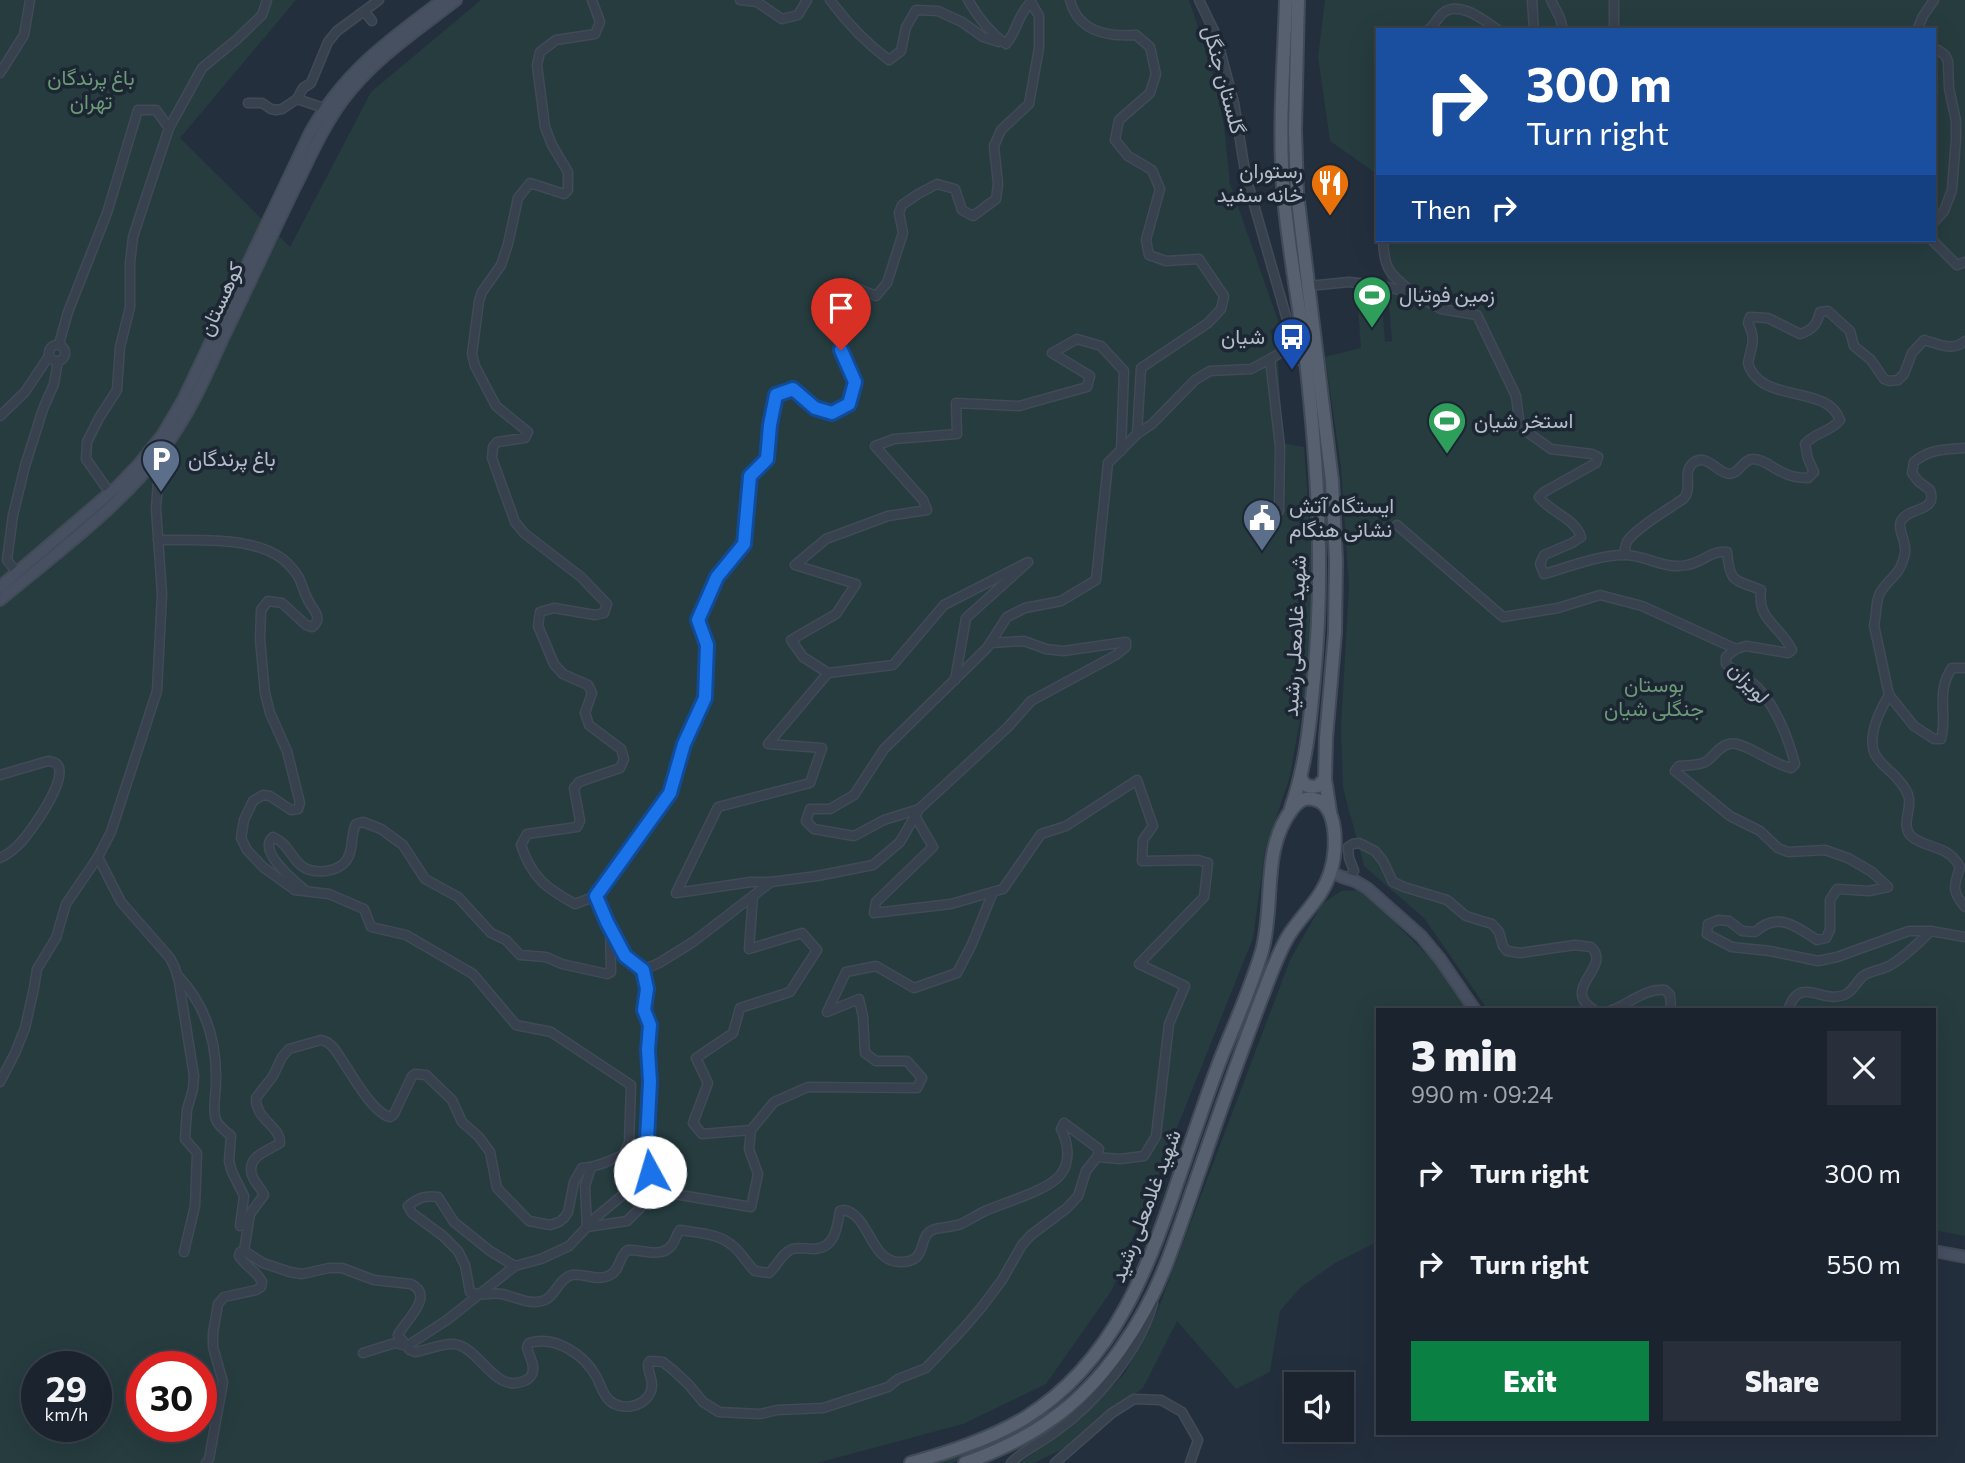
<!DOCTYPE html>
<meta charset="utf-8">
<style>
body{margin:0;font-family:Commissioner,Vazirmatn,sans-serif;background:#282f3a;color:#f1f3f6;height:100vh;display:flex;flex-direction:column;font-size:26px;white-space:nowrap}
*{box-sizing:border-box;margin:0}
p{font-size:23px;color:#a0a4aa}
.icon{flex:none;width:38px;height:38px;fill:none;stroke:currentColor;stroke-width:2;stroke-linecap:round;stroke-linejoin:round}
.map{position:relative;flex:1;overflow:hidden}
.panel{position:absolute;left:1376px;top:1008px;width:560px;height:427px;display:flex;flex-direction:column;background:#1b232e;border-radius:0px;box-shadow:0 7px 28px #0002,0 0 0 2px #39404a}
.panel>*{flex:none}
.top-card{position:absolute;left:1376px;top:28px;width:560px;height:214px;border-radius:0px;box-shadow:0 7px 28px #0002,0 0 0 2px #39404a;background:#1a4fa0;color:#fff;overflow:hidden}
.fabs{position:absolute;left:1284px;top:1372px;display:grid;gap:14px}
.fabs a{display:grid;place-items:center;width:70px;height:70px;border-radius:0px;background:#1b232e;box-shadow:0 7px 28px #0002,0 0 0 2px #39404a;font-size:35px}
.speed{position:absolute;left:21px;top:1351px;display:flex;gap:14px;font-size:35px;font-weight:700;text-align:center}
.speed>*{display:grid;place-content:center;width:91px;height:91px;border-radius:50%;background:#1b232e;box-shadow:0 7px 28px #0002,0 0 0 2px #39404a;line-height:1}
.speed small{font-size:18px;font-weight:400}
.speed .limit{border:10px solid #d22;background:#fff;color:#111}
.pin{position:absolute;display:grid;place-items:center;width:60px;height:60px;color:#fff;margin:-72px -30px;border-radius:50% 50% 50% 0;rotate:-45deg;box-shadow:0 0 7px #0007}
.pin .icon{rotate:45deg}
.me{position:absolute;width:77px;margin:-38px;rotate:354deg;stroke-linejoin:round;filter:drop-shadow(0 0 5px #0008)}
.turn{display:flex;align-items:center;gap:24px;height:147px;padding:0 35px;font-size:32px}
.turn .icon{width:91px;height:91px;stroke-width:2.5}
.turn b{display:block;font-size:49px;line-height:60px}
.then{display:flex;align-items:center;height:66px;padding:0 35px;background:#0003;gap:14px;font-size:26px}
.round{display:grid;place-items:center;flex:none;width:74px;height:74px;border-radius:0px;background:#282f3a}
.headline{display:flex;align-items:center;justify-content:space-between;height:119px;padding:0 35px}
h1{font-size:42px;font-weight:800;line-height:52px}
.primary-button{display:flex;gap:14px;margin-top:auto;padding:14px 35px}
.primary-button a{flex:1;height:80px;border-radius:0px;background:#0b8043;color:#fff;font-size:28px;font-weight:800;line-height:80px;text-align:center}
.primary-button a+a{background:#282f3a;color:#f1f3f6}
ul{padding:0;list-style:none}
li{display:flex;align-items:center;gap:21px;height:91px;padding:0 35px}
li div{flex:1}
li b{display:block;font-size:26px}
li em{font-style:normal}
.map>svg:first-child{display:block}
</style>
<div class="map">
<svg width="1965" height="1463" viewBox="0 0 1965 1463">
<rect width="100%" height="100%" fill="#242f3e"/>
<g fill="#263c3f" fill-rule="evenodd">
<path d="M0 0H296L180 138 290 247 371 92 481 0H1189L1211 66 1224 125 1230 184 1280 326 1270 330 1278 357 1282 443 1304 447 1314 585 1306 684 1290 776 1265 851 1253 938 1112 1290 1046 1384 963 1424 817 1463H0ZM37 1367H96V1426H37ZM142 1367H201V1426H142Z"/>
<path d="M1325 0H1965V1236L1934 1230V1010H1488L1424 918 1364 866 1343 788 1341 727 1349 586 1341 467 1325 357 1361 348 1358 308 1382 304 1385 342 1392 341 1384 240H1934V30H1377V174L1330 141 1318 57Z"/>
<path d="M1359 890 1380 904 1401 929 1441 968 1470 1010H1377V1242L1335 1263 1301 1287 1280 1311 1270 1372 1236 1389 1177 1321 1143 1388 1061 1450 1034 1463H1020L1081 1418 1125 1373 1157 1312 1290 960 1322 904 1341 891Z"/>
<path d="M1030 1420 1033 1426 961 1460 951 1463H930Z"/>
</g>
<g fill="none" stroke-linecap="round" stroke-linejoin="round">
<g stroke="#414a57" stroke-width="11">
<g id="street">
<path d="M592 0 600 22 595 34 556 40 540 52 537 65 545 127 552 145 568 172V190L564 194 530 183 518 198 508 244 501 265 482 292 479 301 472 354 475 366 496 406 528 432 525 438 497 442 493 447 492 458 515 522 524 533 581 577 607 604 604 613 595 615 554 608 540 612 538 626 554 664 563 674 588 685 592 693 585 713 589 725 621 749 624 759 620 768 579 782 574 788 580 821 577 827 527 834 521 845C532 878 546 888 575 904L596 896 670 793 683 744 705 698 707 645 698 620 717 577 744 544 750 476 767 459 770 425 776 395 793 389 815 408 832 413 849 404 855 382 841 350 829 307 835 290 852 286 876 296 887 283 903 233 899 213 902 205 918 194 937 184 955 189 962 210 973 216 996 199 998 184 994 146 1001 130 1029 104 1039 48V16L1031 2C1016 17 1018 30 1006 44 990 33 978 17 968 0"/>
<path d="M740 0 757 2 782 19 798 15 807 0"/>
<path d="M830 0C847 23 866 43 889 60L901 51 906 27 916 10 938 11 962 22 983 37 999 42"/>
<path d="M1199 0 1216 35 1234 103 1246 177 1288 323"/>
<path d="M1532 0 1534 30"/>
<path d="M1551 0 1560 18 1563 30"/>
<path d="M365 12 372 21"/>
<path d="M1428 30C1435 25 1437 18 1443 13 1459 0 1484 20 1498 30"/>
<path d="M1614 30V0"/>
<path d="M1917 30 1923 16 1934 0"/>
<path d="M1934 51 1938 50 1945 55 1948 61 1949 88 1956 121V138L1952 190 1944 211 1934 222"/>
<path d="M0 73 24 35 30 0"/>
<path d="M297 99 324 108"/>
<path d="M248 103H262L271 109 276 110 282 109 297 99 303 88 311 83 328 42 337 31 379 0"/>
<path d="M1383 240C1384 270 1390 274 1412 292"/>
<path d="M1932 240 1957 265 1965 262"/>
<path d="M1308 286 1349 282 1378 285 1412 293 1441 309 1477 315 1516 396 1520 427 1551 449 1592 454 1598 457 1596 463 1544 492 1539 497C1551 513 1575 518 1581 537L1572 543 1544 555 1540 564 1544 574C1569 567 1598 555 1624 555 1647 555 1664 570 1687 565 1702 563 1711 550 1727 552 1730 584 1734 579 1761 590 1757 621 1780 625 1792 650L1788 653 1746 646 1736 649 1726 657V664C1736 672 1749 679 1758 688 1777 709 1788 737 1795 764L1791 768C1773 765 1743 740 1729 744 1719 746 1714 756 1707 761 1700 766 1687 765 1679 766L1675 771 1730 816 1760 831 1778 848 1788 852 1825 850 1848 858 1872 872 1888 887 1869 891 1837 889 1830 900V930L1826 938 1817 940C1795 926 1778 911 1755 932L1742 931 1729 921 1718 920 1708 924 1707 934 1732 947 1770 951 1818 961 1837 957 1909 931H1931L1965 937"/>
<path d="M59 344 68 312 107 213 138 110H156L169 128"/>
<circle cx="57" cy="353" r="8"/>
<path d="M1284 351 1295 355 1306 366"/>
<path d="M1270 359C1283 352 1297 342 1299 327"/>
<path d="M0 416 25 392 49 356"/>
<path d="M1137 434 1152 424 1195 380 1210 371 1251 369 1270 359 1280 447 1279 511"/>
<path d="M1965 448C1946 449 1929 449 1914 462L1912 473 1918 481 1930 490C1938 513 1909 506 1901 521 1897 529 1907 542 1905 553 1900 577 1890 576 1880 593 1875 603 1877 614 1874 625L1889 695 1914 726 1934 739H1941C1948 715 1935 692 1952 668H1965"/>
<path d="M105 486 86 459 87 442 99 418 117 390 120 347 130 307V263L133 237 146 197 169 128 202 68 236 40 262 15 267 0"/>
<path d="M1397 525 1503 617 1558 608 1600 595 1642 606 1736 649"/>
<path d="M158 540C197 541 263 534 291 567 303 580 301 587 308 600 313 610 324 618 312 627L306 625 282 603 268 601 261 610 260 640 265 693 270 713 287 751 300 803 298 809 291 810 270 796 263 795 253 801 244 820 241 838 247 850 263 867 295 890 329 894 364 909 371 927 406 935 473 974 516 1025 551 1032 631 1085 629 1143 623 1155 604 1163 591 1167 585 1186 587 1227 569 1246 541 1259 515 1266 447 1320 407 1346 395 1343 363 1353"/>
<path d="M1624 555C1625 550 1625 544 1628 540 1636 530 1660 514 1671 507 1675 504 1681 501 1684 498 1693 488 1682 472 1693 463 1706 453 1715 470 1726 473 1738 478 1742 459 1753 459 1764 459 1772 468 1782 472 1789 476 1800 478 1808 478L1814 472 1808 459 1805 444C1815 432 1831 432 1840 420 1827 383 1760 405 1748 363 1751 346 1757 341 1748 323L1750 317 1768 318 1800 334C1813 330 1817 324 1820 312L1828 311 1850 331 1854 346 1871 360 1884 379 1889 381 1898 380 1904 374 1912 353 1924 340C1940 344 1951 352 1965 341"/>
<path d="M17 573 7 560 13 515 25 466 43 409 54 384 58 361"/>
<path d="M828 673 803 657 791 640 836 614 856 584 795 565 826 539 888 516 927 510 923 500 875 446 894 439 957 434 956 403 1019 406 1087 387 1090 376 1052 353 1077 339 1101 346 1124 371 1121 451"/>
<path d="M1889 695C1880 710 1868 734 1874 752 1877 761 1888 769 1895 776 1901 783 1908 790 1909 799 1911 811 1901 826 1911 836 1925 849 1948 844 1960 867 1954 886 1951 891 1965 907"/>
<path d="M0 775 48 761C82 762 31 831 22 841 16 848 9 854 0 858"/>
<path d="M919 809 884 820 854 836 814 829 806 821 810 809H830L854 795 884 749 987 648 1007 617 1025 608 1061 601 1096 580 1108 463 1137 434 1141 368 1208 323 1221 309 1224 296 1199 259 1166 261 1149 255 1146 240 1160 189 1152 170 1128 156 1115 140 1119 120 1150 93 1156 74 1150 47 1136 35C1107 37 1078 32 1070 0"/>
<path d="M915 816 933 847 876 902 874 913 951 904 1003 889 1041 834 1066 826 1137 780 1153 826 1143 840 1142 861 1198 860 1208 863 1204 897 1139 964 1185 986 1169 1024 1156 1136 1144 1156 1120 1159 1097 1157"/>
<path d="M98 857 121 902 170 958 175 968 179 982 194 1076 193 1089 187 1110 185 1139 197 1153 195 1206 184 1252"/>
<path d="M1349 878 1354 871 1349 858 1348 847 1353 844 1359 843 1375 851 1383 861 1393 882 1404 887 1447 900 1466 916 1492 924 1499 932 1503 946 1507 951 1520 953 1575 945 1591 947C1613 967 1559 988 1594 1010"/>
<path d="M771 882H751L676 893 718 807 810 783 822 748 768 744 828 673 893 665 944 605 1028 562 966 618 955 680"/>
<path d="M305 890C294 881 257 851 273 837 296 847 291 875 326 871 334 870 341 867 346 861 354 851 350 835 356 824L363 822 381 829 403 845 425 879 458 897 491 933 506 940 520 955 546 957 562 964 607 974 611 972 610 930"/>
<path d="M596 896 607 922 625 956 643 970 659 963 693 942 771 882 817 876 873 865 900 842 919 809 1008 727 1031 701 1116 655 1126 647V642L1063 651 1046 649 1024 641 991 643"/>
<path d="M643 970 647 989 644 1010 650 1025 647 1050 650 1082 647 1141 650 1152 655 1158"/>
<path d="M179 977C207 1007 217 1042 216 1082 216 1094 212 1109 216 1120 219 1127 226 1131 231 1136L229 1161 232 1172 244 1196 240 1226"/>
<path d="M1612 1010C1629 1004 1645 988 1665 990L1670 995 1671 1010"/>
<path d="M1788 1010C1800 974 1821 1004 1844 995 1853 992 1856 982 1863 976 1870 971 1881 970 1889 966 1905 957 1918 943 1931 931"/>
<path d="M0 1082 15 1053 25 1028 34 988 37 969 56 938 66 904 98 857 111 832 157 691 162 594 156 509 160 454"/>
<path d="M751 1130 702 1134 693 1123 708 1083 696 1058 733 1033 740 1008 790 992 817 950 802 933 749 949 753 896"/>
<path d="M587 1227 627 1221 657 1191 751 1207 758 1174 749 1149 751 1130 774 1102 808 1087 917 1088 922 1078 907 1061H876L865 1053 863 1017 859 999 827 1012 846 972 876 966 914 988 957 973 972 944 993 892"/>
<path d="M587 1227 594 1219 650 1172 662 1173 668 1170V1164L662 1158 651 1160 650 1172"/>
<path d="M244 1251 250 1214 264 1195C261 1188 254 1182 252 1175 246 1156 268 1151 280 1143 280 1125 256 1121 256 1098L273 1076 282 1057 289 1049 321 1040 327 1042 333 1047C347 1065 370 1112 390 1117L394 1114 412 1076 415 1074 426 1075 452 1100 462 1122 479 1137 490 1152 497 1188 529 1221 550 1225 559 1222 564 1218 568 1212 574 1182 582 1168 591 1167"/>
<path d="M206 1463 209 1459 223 1382 213 1347V1333L218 1304 224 1297 256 1290 261 1287 262 1282C257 1271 245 1266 239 1256L240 1252 244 1251 263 1263 290 1272 302 1274 329 1268H342L374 1280 411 1284C436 1296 404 1322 398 1335L410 1350 415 1352C427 1350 442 1343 454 1344 480 1347 494 1394 524 1381 527 1380 531 1377 532 1374 536 1365 528 1355 527 1347L529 1343C556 1335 585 1355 597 1378 601 1386 603 1395 610 1401 624 1413 651 1405 652 1385 652 1378 648 1372 648 1364L650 1361 663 1362 673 1370 689 1385 703 1402 719 1412 760 1414 777 1410 823 1408 888 1387 898 1379 926 1368 963 1329 981 1308 1002 1280 1022 1245 1031 1235 1067 1208 1078 1196 1086 1171 1097 1157 1099 1149 1064 1123 1061 1129C1068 1142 1071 1161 1061 1174 1050 1190 1003 1203 985 1211 977 1215 969 1220 961 1224 953 1227 943 1227 935 1229 915 1235 931 1262 900 1262 870 1262 870 1215 844 1210L840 1211C837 1228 835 1248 814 1249 807 1249 799 1247 792 1249 782 1253 777 1266 769 1273L755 1271C747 1264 742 1253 733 1246 719 1233 697 1233 680 1230 676 1235 675 1241 672 1245 661 1259 642 1249 628 1250 618 1256 621 1270 610 1275 598 1282 585 1273 572 1275 559 1278 556 1295 545 1300 530 1306 516 1297 502 1294 491 1292 481 1297 470 1292L465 1265 458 1251 443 1236 412 1213 408 1206C418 1198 425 1195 438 1197L454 1222 490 1251 515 1266"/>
<path d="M1011 1463C1023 1450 1041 1443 1055 1432 1096 1403 1138 1353 1153 1304"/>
<path d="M1055 1463 1112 1413 1134 1399 1161 1400 1182 1412 1198 1440 1190 1463"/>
</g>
</g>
<g stroke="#414a57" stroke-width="14">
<g id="secondary">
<path d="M0 587 118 486 139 464 163 434 183 400 310 133C344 72 388 41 443 0"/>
<path d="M0 600C56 553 128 501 169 441 192 409 207 373 223 338 248 287 271 236 296 185 310 157 323 127 342 101 372 60 416 31 456 0"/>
<path d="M1331 872 1342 877 1355 881 1367 888 1421 936 1440 959 1475 1010"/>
<path d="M1934 1251 1965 1257"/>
</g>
</g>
<g stroke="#414a57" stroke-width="16">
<g id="primary">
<path d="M1286 0C1284 65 1278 131 1284 197 1289 255 1301 312 1307 370 1318 472 1324 576 1314 678 1310 723 1306 766 1291 808"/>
<path d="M1298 0 1295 130 1297 193 1332 481 1336 560 1335 633 1326 738 1325 779 1330 812"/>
<path d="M1301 778C1304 786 1310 788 1318 786L1325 779"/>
<path d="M911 1463C950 1452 990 1439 1025 1418 1129 1354 1158 1235 1196 1128 1204 1105 1212 1081 1221 1058 1235 1023 1251 988 1262 951 1275 904 1261 849 1292 809 1298 802 1303 797 1313 799 1339 803 1337 851 1331 870 1323 897 1306 910 1291 932 1282 945 1276 961 1270 976 1245 1040 1222 1105 1200 1169 1189 1200 1179 1231 1167 1262 1145 1320 1104 1383 1052 1419 1026 1438 996 1452 965 1463"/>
</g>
</g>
<use href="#street" stroke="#38414e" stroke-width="8"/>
<use href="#secondary" stroke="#465061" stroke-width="10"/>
<use href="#primary" stroke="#56606e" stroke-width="12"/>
</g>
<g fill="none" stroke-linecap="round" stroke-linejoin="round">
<g stroke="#114b97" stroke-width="18">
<path id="route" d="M650 1172 651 1160 655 1158 650 1152 647 1140 650 1082 648 1050 650 1025 644 1010 647 989 643 970 625 956 607 922 596 896 670 793 684 744 705 698 707 645 698 620 717 577 744 544 750 476 767 459 770 425 776 395 793 389 815 408 832 413 849 404 855 382 841 350"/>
</g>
<use href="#route" stroke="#1a73e8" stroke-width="12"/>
</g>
<defs>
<g id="restaurant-pin" transform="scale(2.0125)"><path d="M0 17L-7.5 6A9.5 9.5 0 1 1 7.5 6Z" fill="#e8710a" stroke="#1d2633"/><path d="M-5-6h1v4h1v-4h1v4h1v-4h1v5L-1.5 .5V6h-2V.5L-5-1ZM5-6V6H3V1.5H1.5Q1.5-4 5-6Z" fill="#fff"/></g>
<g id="stadium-pin" transform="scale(2.0125)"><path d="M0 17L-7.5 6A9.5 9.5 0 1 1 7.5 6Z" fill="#2e9e5b" stroke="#1d2633"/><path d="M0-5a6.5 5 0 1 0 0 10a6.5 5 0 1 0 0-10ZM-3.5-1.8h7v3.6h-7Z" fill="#fff"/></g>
<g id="bus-pin" transform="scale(2.0125)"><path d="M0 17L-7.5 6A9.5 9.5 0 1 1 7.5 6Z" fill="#1a4fb4" stroke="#1d2633"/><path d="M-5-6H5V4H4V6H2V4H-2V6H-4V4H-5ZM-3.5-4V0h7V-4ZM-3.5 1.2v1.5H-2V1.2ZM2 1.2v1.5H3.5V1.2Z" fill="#fff"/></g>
<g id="parking-pin" transform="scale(2.0125)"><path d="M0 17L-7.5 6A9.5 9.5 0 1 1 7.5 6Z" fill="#5c6f8a" stroke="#1d2633"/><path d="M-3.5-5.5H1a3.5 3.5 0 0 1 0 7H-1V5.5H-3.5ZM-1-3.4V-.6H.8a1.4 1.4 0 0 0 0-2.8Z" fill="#fff"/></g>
<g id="civic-pin" transform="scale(2.0125)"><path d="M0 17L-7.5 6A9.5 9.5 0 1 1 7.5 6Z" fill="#5c6f8a" stroke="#1d2633"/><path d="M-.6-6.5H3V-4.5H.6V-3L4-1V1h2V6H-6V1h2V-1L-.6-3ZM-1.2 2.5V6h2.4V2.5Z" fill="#fff"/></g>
</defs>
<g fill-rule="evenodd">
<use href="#restaurant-pin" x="1330" y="183"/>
<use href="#stadium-pin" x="1372" y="295"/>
<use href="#bus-pin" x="1292" y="337"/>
<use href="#stadium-pin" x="1447" y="421"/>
<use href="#parking-pin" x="161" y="459"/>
<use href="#civic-pin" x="1262" y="518"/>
</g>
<g text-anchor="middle" stroke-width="7" stroke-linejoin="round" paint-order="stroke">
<g font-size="21" fill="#6b9a76" stroke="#1d2633">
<text x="91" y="85">باغ پرندگان<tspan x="91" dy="24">تهران</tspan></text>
<text x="1654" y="692">بوستان<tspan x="1654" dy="24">جنگلی شیان</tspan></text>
</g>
<g font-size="21" fill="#b4bcc9" stroke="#1d2633">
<text transform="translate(1224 80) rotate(75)" y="7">گلستان جنگل</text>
<text transform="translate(221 299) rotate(-65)" y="7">کوهستان</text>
<text transform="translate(1295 636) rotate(-87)" y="7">شهید غلامعلی رشید</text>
<text transform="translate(1749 683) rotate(47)" y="7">لویزان</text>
<text transform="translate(1146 1206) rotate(-69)" y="7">شهید غلامعلی رشید</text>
</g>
<g font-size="21" fill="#b4bcc9" stroke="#1d2633" text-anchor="start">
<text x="1303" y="178" text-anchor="end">رستوران<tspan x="1303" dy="24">خانه سفید</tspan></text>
<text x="1399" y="302">زمین فوتبال</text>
<text x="1265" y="344" text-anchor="end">شیان</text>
<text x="1474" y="428">استخر شیان</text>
<text x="188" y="466">باغ پرندگان</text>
<text x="1289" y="513">ایستگاه آتش<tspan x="1289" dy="24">نشانی هنگام</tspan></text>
</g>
</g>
</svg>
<div class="fabs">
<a><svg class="icon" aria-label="sound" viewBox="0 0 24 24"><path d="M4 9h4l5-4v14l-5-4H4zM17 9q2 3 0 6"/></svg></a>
</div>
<div class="speed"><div>29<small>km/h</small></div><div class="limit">30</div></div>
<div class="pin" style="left:841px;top:350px;background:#d93025"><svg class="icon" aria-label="arrive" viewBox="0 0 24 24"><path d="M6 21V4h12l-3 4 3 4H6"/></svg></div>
<svg class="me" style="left:650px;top:1172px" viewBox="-20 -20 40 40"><circle r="19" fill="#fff"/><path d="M0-13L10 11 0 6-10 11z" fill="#1a73e8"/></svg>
<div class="top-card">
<div class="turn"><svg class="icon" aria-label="right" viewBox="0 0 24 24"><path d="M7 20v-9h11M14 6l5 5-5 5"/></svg><div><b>300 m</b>Turn right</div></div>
<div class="then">Then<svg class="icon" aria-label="right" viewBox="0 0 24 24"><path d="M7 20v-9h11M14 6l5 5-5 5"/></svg></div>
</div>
<section class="panel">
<div class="headline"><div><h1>3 min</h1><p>990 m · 09:24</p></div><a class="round"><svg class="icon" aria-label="close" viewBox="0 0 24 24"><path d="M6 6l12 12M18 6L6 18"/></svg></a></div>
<ul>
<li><svg class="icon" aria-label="right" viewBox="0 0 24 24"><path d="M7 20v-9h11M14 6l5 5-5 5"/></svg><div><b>Turn right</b></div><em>300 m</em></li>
<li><svg class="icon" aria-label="right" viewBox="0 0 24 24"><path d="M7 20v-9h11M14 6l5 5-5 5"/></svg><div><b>Turn right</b></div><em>550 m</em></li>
</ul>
<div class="primary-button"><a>Exit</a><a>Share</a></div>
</section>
</div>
